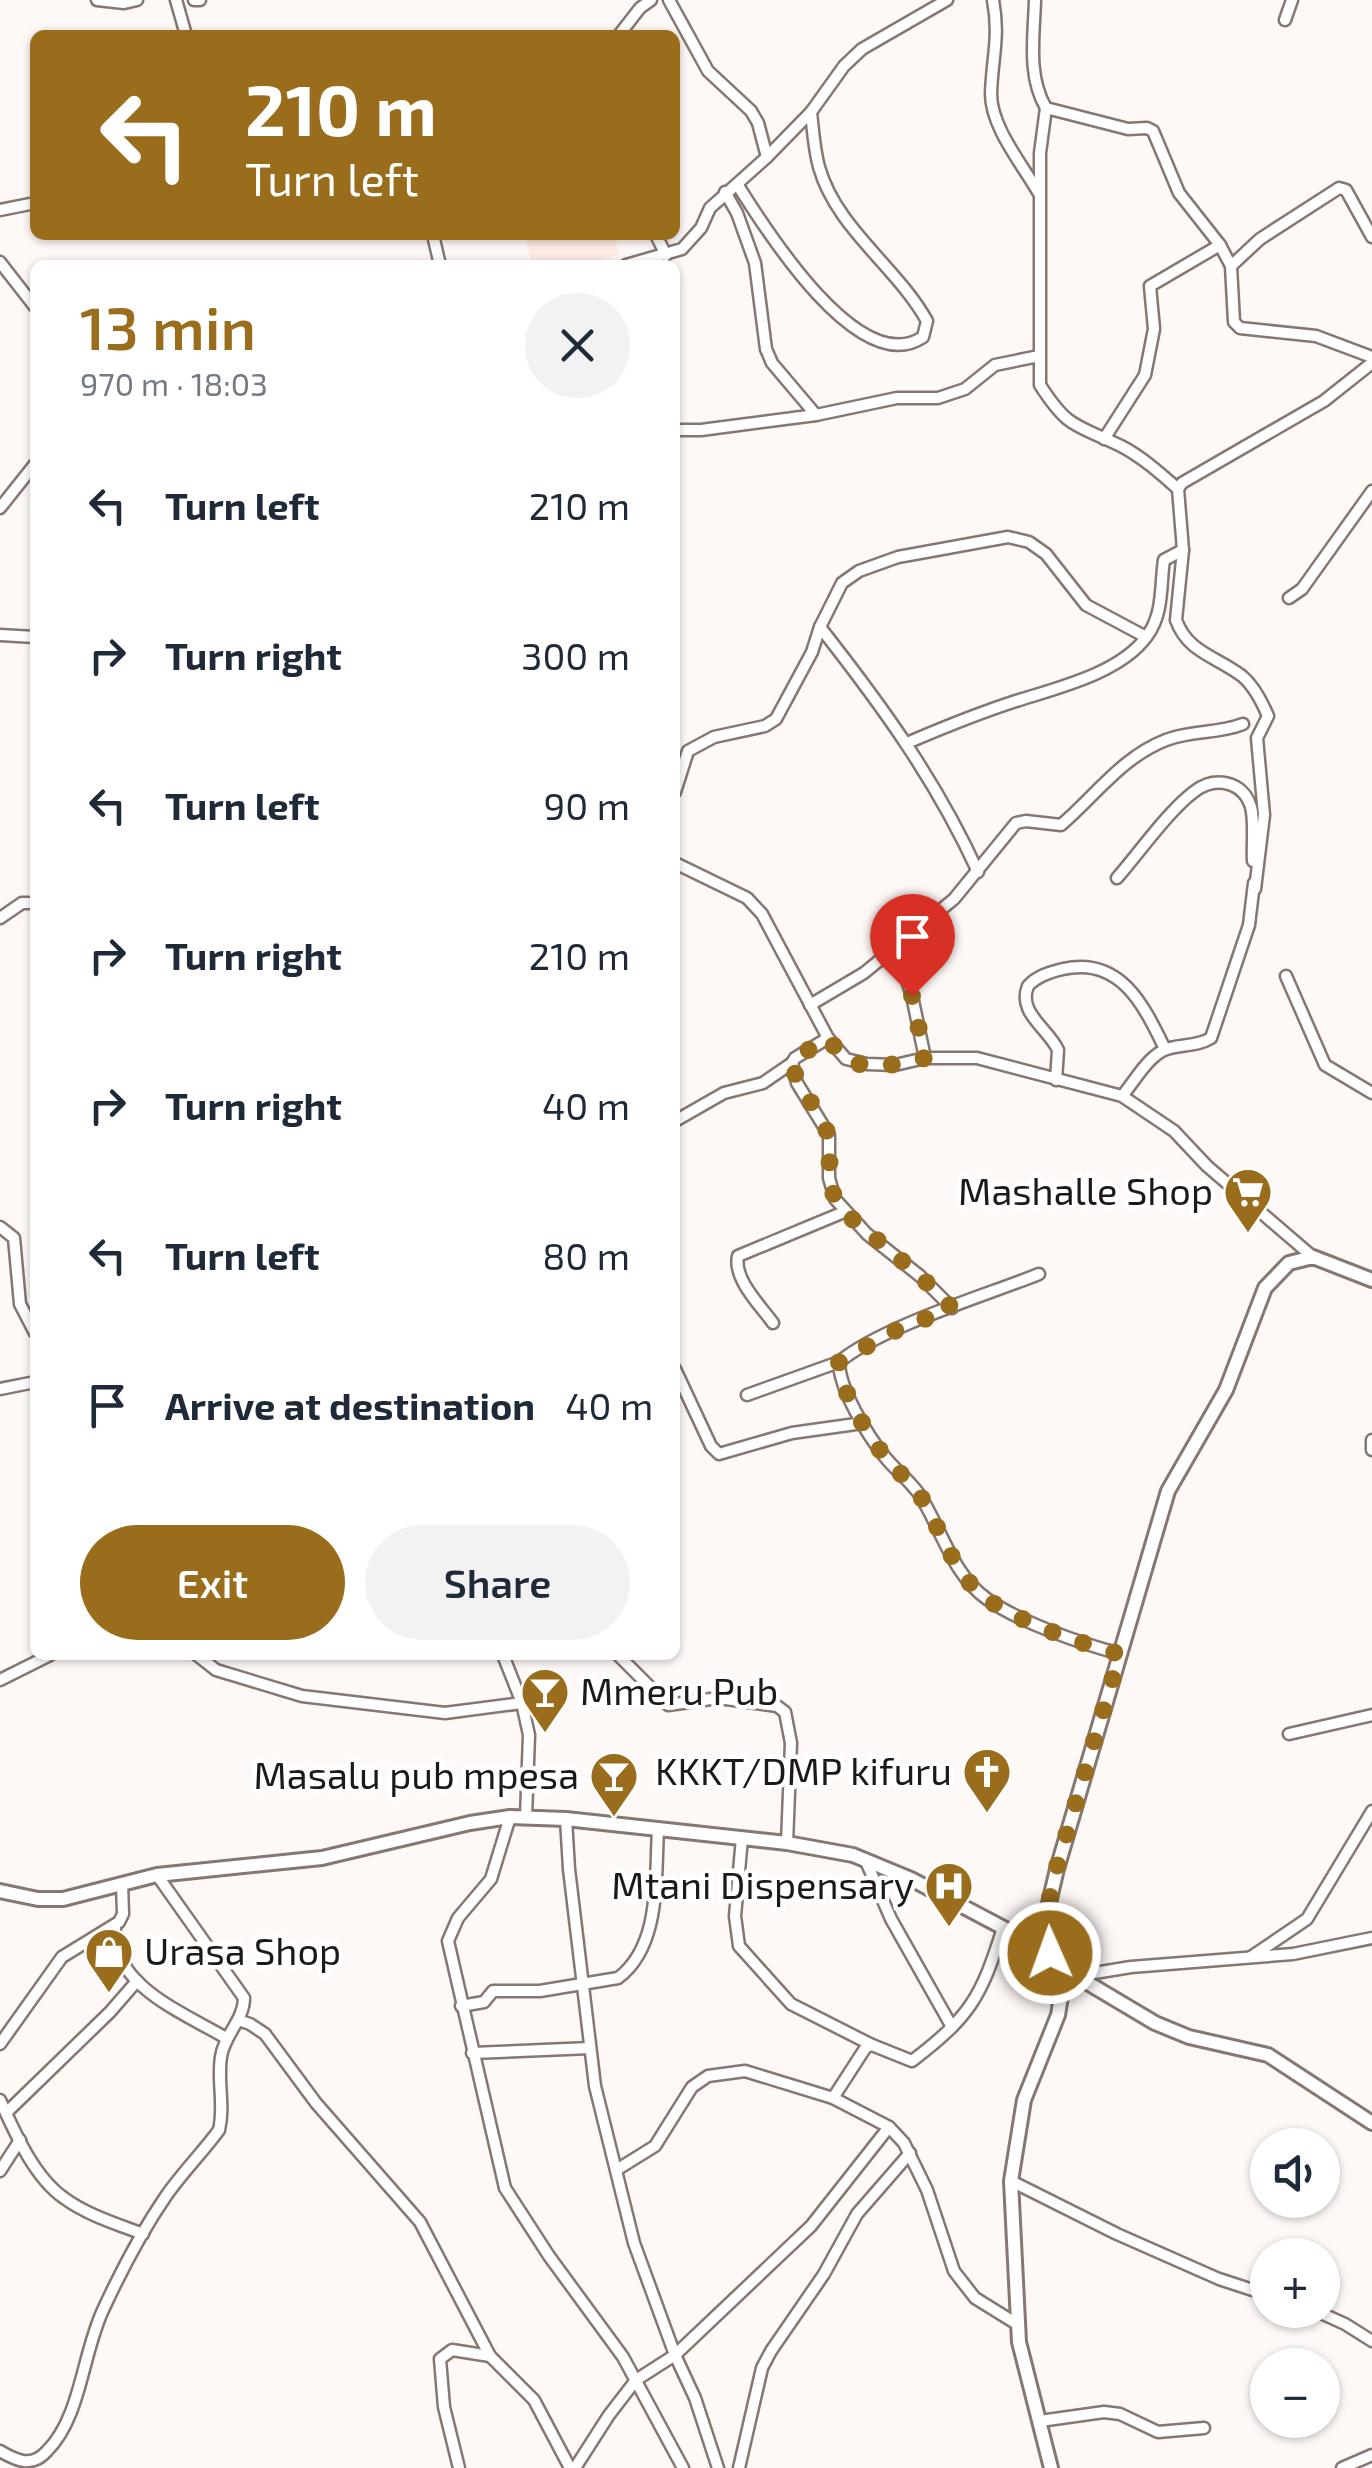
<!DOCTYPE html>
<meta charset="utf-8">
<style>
body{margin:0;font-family:"Exo 2",sans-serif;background:#f2f2f3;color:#1f2937;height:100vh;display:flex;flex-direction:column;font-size:38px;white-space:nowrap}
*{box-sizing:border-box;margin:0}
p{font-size:32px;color:#747a83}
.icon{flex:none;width:55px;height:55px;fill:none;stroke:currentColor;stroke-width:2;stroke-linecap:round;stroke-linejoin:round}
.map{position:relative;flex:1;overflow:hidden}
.panel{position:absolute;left:30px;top:260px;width:650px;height:1400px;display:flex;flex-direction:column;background:#fff;border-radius:15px;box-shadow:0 2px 8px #0004}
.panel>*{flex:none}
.banner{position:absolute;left:30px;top:30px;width:650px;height:210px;border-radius:15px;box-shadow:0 2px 8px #0004;background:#9a6d1d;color:#fff;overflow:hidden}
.controls{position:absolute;left:1250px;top:2128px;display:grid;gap:20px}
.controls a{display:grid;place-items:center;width:90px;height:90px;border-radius:50%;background:#fff;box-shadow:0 2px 8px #0004;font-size:50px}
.pin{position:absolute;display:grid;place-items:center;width:85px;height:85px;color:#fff;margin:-102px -42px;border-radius:50% 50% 50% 0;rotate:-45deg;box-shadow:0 0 10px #0007}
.pin .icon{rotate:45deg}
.me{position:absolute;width:110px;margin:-55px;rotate:358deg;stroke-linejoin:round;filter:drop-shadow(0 0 8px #0008)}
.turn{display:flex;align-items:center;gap:35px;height:210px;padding:0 50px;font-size:45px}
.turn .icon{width:130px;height:130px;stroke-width:2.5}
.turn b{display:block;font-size:70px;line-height:85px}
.round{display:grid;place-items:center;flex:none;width:105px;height:105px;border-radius:52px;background:#f2f2f3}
.overview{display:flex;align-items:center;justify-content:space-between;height:170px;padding:0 50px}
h1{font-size:60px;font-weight:600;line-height:75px;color:#9a6d1d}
.action{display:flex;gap:20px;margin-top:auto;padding:20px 50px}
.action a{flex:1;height:115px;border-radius:60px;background:#9a6d1d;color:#fff;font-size:40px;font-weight:600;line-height:115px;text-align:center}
.action a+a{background:#f2f2f3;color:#1f2937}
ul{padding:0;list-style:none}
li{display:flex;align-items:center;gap:30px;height:150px;padding:0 50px}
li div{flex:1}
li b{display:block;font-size:38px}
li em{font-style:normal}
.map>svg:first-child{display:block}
</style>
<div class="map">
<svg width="1372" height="2468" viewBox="0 0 1372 2468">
<rect width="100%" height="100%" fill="#fef8f6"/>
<path fill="#feebe4" d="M525 235H614L619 255 577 265H532Z"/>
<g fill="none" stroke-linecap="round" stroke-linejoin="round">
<g stroke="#857772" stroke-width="15">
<g id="minor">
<path d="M97 0 124 3 137 0"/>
<path d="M176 0 186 35"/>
<path d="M194 0H200"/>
<path d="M669 0 708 71 751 111 758 123 767 157"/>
<path d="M993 0C1000 37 992 58 991 94 991 127 1022 164 1038 192"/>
<path d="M1035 0C1034 36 1027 76 1046 108L1128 129 1147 128 1153 131 1179 193 1220 245 1231 266 1234 322 1240 328 1316 336 1372 357"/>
<path d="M1285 20 1292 0"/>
<path d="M619 35 640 8 651 0"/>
<path d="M1046 108 1040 153V385C1069 430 1076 424 1121 446 1142 457 1160 473 1178 489"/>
<path d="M737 184C764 227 859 380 923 337L927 321C897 267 836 228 819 167 814 149 813 130 811 112"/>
<path d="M725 192 737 213 755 263 766 349 772 363 816 415"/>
<path d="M0 210 35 203"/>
<path d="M433 235 440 265"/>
<path d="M656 235 666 255"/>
<path d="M0 262 35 307"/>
<path d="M626 265 682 249 701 228 710 208 767 157 811 112 844 66 862 49 947 0"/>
<path d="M1231 266 1260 239 1339 188 1346 190 1372 237"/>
<path d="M675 430H701L816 415 897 398H938L965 389 995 365 1039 356"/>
<path d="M1104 439 1145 375 1154 329 1150 286 1220 245"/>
<path d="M0 508 35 464"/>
<path d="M1289 598 1302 589 1372 491"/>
<path d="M820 627C882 706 936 780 978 872"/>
<path d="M0 635 35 637"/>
<path d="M907 743C942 728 979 713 1016 701 1057 688 1121 673 1147 636 1164 613 1160 586 1164 560L1183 550"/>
<path d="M675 792 688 751 714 737 765 726 776 719 812 652 820 627 842 583 859 571 898 557 1008 537 1029 542 1046 554 1086 605 1146 637"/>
<path d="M675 863 747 898 762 914 828 1038 846 1059 867 1064 895 1065 925 1058H977L1122 1096 1174 1131 1207 1166 1313 1257"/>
<path d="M1117 878C1139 853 1169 810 1195 791 1215 776 1243 781 1251 807 1255 822 1252 844 1253 861"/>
<path d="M1255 889 1264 815 1257 738 1268 716C1262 702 1254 686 1242 676 1216 656 1188 653 1176 620L1183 550 1178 489 1182 483 1324 401 1372 363"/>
<path d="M0 918 22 903H35"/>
<path d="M896 946 912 996 925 1058"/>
<path d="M1286 976 1325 1065 1372 1093"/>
<path d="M810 1005 864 973 954 899 1016 823 1026 821 1061 825C1095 796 1122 757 1166 740 1191 730 1218 734 1243 724"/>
<path d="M828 1038 795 1058 792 1063 797 1083 829 1135V1178L835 1199 867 1234 920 1276 952 1308"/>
<path d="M1056 1080 1058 1050C1048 1028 1017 1013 1028 986 1037 976 1050 972 1063 969 1121 956 1144 1006 1165 1049"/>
<path d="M1122 1096C1134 1082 1145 1061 1162 1051 1177 1043 1195 1048 1211 1038L1249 925 1254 883"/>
<path d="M675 1121 724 1093 763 1083 792 1063"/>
<path d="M0 1227 14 1238 20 1304 35 1333"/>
<path d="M1039 1274C984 1296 883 1326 839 1362 839 1389 868 1436 885 1457 896 1471 912 1482 921 1497 942 1531 953 1575 987 1599 1019 1622 1082 1644 1121 1654"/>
<path d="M773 1323C760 1305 733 1279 738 1256L844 1212"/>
<path d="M675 1369 711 1446 719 1454 792 1433 863 1423"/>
<path d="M0 1389 35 1382"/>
<path d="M747 1395 839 1362"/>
<path d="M1372 1440V1450"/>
<path d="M197 1655 216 1670 302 1696 445 1713 522 1703"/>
<path d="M503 1655 522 1703 529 1735 526 1817"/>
<path d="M618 1655 668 1705 718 1698 777 1706 785 1712 791 1743 787 1843"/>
<path d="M0 1680 50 1655"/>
<path d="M1289 1734 1372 1715"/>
<path d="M510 1817 491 1879 458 1918 448 1941 505 2188 549 2256 623 2357 683 2468"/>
<path d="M566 1819 569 1869 595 2086 634 2243 675 2355 695 2398 718 2468"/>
<path d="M742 1838 735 1916 739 1946 791 2004 872 2045"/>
<path d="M865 1859 891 1919 952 2027"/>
<path d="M115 1927C110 1985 184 2013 226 2038"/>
<path d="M1251 1957 1307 1919 1372 1811"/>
<path d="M1076 1976 1131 1967 1293 1954 1372 1938"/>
<path d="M461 2006 484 2002 493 1991H540L618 1978C661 1946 655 1878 658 1830"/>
<path d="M238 2020 250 2024 265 2034 316 2103 420 2222 490 2356 534 2400 570 2468"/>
<path d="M0 2044 62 1957 119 1922 123 1914 122 1883"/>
<path d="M472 2053 590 2048"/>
<path d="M833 2098 866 2047 872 2045 912 2061C971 2016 981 1997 1003 1928"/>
<path d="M0 2100C15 2133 34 2177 64 2198 87 2215 117 2224 143 2234"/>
<path d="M6 2113 110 2012 137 1981"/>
<path d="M618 2169 655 2146 692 2087 708 2076 745 2071 833 2098 889 2127 904 2143 927 2190 954 2271 975 2298 1017 2324"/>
<path d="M0 2171 20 2140"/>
<path d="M1011 2181 1117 2234 1219 2279 1268 2295"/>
<path d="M1314 2310 1345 2324 1372 2341"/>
<path d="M1040 2421 1104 2412 1120 2414 1158 2432 1204 2428"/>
<path d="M0 2451C17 2461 32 2468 47 2451 81 2417 82 2355 103 2310 121 2271 142 2231 166 2196 182 2173 202 2153 219 2130 225 2105 217 2082 221 2057 224 2035 244 2020 244 1998L157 1875"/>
<path d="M459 2468 444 2407 440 2359 452 2350 490 2356"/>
<path d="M575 2468 609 2415 636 2380 675 2355 811 2226 889 2127"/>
<path d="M739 2468 762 2368 771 2351 824 2274 857 2214 910 2153"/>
<path d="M1342 2468 1372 2455"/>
</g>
</g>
<g stroke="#857772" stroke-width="18">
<g id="tertiary">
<path d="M0 1891 38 1899H63L157 1875 322 1858 470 1823 510 1817 566 1819 787 1843 853 1855 911 1879 1051 1953"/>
<path d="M1057 1971 1076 1976 1155 2023 1189 2037 1268 2055 1372 2123"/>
<path d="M1051 2468 1019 2342 1011 2181 1024 2100 1058 2015 1061 1997 1046 1933V1916L1057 1869 1168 1491 1226 1390 1265 1288 1289 1263 1313 1257 1372 1280"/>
</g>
</g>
<use href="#minor" stroke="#fff" stroke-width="10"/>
<use href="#tertiary" stroke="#fff" stroke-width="12"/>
</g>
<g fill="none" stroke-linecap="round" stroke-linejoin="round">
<path stroke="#9a6d1d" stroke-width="18" stroke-dasharray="0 32.4" d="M912 996 925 1058C902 1063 865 1073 844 1057 838 1053 833 1044 828 1038L795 1058 793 1070 829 1135 830 1188 844 1212 920 1276 952 1308 892 1332 839 1362C839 1389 869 1436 885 1457 896 1471 912 1482 921 1497 942 1531 953 1574 987 1599 1019 1622 1082 1644 1120 1654L1056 1870 1046 1916 1050 1953"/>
</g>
<defs>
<g id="supermarket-pin" transform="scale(2.5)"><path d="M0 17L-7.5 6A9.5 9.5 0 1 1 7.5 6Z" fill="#9a6d1d" stroke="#fff"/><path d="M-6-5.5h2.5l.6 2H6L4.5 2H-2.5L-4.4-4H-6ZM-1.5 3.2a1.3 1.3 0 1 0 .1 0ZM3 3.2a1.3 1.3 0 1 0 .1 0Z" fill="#fff"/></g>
<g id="bar-pin" transform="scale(2.5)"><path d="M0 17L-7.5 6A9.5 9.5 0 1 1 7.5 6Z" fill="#9a6d1d" stroke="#fff"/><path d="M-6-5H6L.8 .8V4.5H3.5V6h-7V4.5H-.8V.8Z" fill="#fff"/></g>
<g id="church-pin" transform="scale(2.5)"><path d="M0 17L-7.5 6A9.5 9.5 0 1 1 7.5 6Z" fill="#9a6d1d" stroke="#fff"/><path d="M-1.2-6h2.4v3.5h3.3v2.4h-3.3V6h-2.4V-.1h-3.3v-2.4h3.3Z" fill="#fff"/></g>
<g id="hospital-pin" transform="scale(2.5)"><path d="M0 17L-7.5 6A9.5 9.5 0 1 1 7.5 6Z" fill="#9a6d1d" stroke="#fff"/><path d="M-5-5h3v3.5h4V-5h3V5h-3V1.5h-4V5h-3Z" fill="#fff"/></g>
<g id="shop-pin" transform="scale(2.5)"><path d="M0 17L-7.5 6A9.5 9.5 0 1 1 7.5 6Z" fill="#9a6d1d" stroke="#fff"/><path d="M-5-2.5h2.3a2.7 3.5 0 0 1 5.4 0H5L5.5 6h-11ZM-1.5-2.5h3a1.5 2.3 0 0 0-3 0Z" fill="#fff"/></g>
</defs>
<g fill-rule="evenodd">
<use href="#supermarket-pin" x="1248" y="1192"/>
<use href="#bar-pin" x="545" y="1692"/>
<use href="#church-pin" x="987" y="1772"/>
<use href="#bar-pin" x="614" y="1776"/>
<use href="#hospital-pin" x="949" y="1886"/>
<use href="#shop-pin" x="109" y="1952"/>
</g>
<g text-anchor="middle" stroke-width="9" stroke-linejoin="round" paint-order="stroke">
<g font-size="38" fill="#1e1917" stroke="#fff" text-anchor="end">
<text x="1213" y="1205">Mashalle Shop</text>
<text x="580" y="1705" text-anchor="start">Mmeru Pub</text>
<text x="952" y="1785">KKKT/DMP kifuru</text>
<text x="579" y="1789">Masalu pub mpesa</text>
<text x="914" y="1899">Mtani Dispensary</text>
<text x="144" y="1965" text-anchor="start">Urasa Shop</text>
</g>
</g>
</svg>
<div class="controls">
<a><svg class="icon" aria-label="sound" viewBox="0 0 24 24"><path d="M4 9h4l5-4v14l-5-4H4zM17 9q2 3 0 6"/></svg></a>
<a>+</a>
<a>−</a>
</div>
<div class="pin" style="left:912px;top:996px;background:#d93025"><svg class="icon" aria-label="arrive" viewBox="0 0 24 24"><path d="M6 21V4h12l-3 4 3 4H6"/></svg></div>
<svg class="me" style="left:1050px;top:1953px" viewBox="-20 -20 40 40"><circle r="17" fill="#9a6d1d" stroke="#fff" stroke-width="3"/><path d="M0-11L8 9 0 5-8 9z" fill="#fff"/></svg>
<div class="banner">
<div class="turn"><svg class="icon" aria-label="left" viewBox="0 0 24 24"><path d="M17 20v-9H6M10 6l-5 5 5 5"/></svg><div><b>210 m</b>Turn left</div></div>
</div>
<section class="panel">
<div class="overview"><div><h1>13 min</h1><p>970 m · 18:03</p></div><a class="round"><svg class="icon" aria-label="close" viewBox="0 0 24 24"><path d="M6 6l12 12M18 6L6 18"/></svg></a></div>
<ul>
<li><svg class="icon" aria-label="left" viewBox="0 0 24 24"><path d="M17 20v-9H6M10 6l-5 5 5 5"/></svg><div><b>Turn left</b></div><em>210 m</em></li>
<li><svg class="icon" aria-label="right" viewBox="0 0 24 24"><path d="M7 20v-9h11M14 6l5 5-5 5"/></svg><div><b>Turn right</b></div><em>300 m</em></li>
<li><svg class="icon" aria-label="left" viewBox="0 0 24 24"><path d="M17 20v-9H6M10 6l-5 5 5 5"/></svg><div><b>Turn left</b></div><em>90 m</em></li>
<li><svg class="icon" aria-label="right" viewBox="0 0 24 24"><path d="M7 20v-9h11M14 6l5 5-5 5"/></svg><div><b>Turn right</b></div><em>210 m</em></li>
<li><svg class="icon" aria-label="right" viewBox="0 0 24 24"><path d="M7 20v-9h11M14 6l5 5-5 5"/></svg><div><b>Turn right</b></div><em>40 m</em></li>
<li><svg class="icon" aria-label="left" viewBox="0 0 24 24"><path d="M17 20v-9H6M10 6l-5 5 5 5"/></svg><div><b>Turn left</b></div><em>80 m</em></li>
<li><svg class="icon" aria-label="arrive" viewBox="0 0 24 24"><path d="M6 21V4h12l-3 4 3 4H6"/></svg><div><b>Arrive at destination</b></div><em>40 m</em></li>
</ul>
<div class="action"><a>Exit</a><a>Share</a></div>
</section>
</div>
